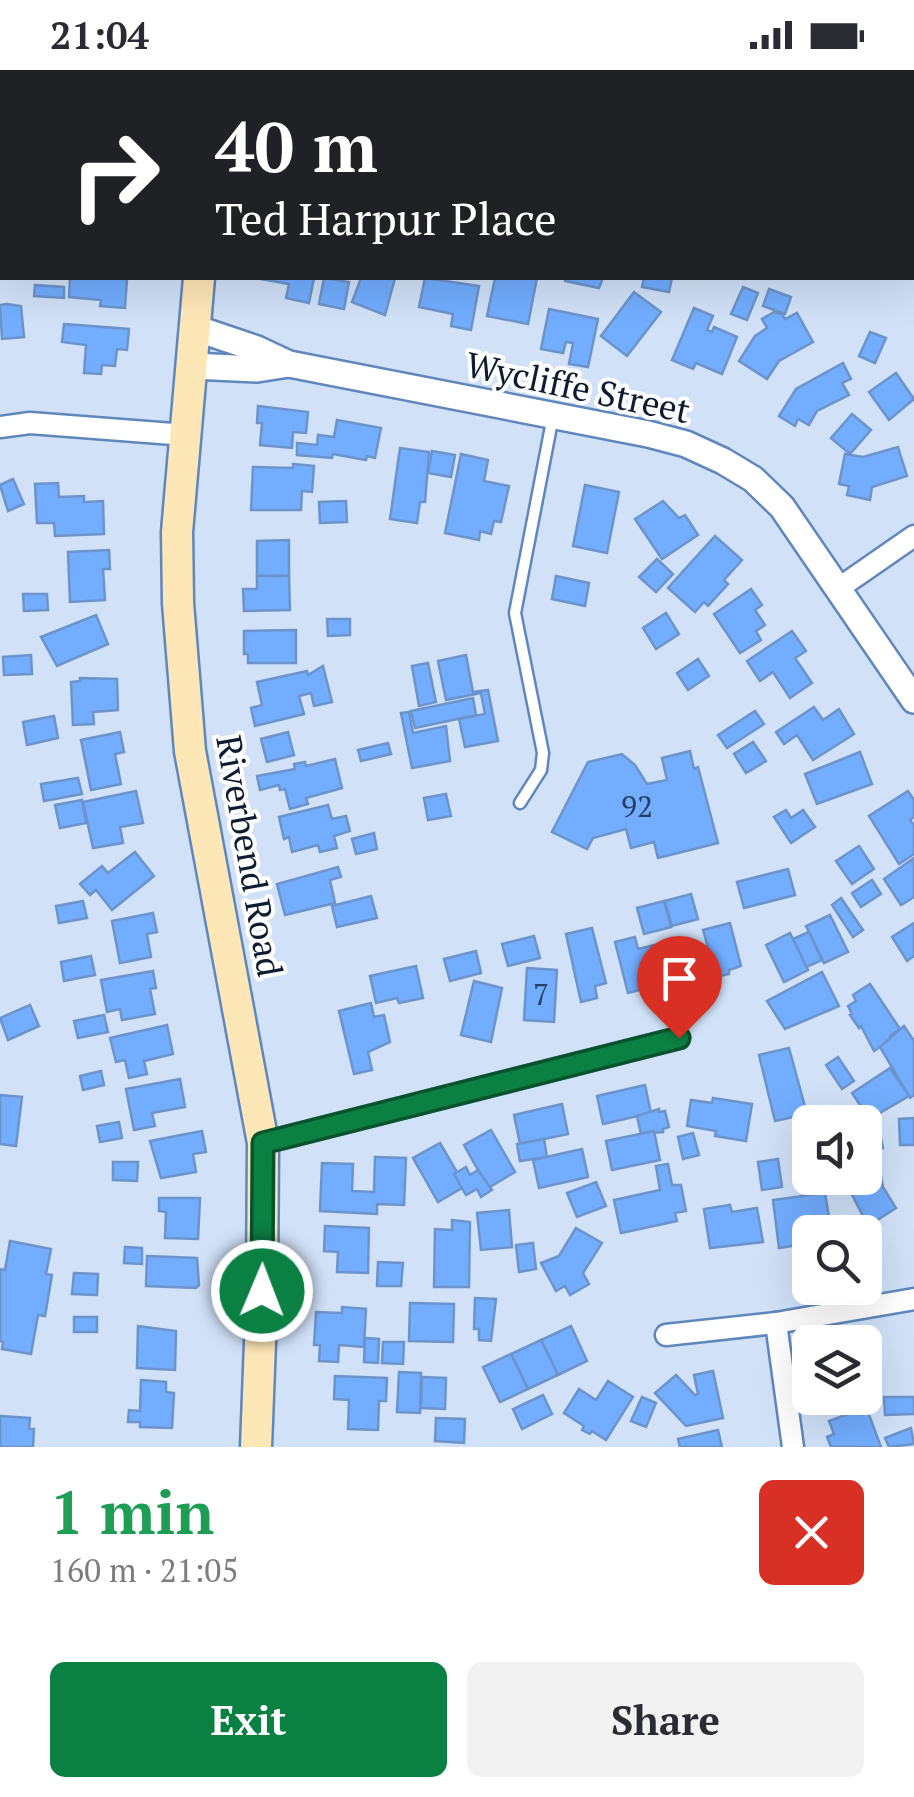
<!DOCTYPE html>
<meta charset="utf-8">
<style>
body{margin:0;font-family:"PT Serif",serif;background:#f2f2f3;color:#2b2b33;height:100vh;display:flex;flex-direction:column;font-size:38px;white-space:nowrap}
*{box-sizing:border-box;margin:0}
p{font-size:32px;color:#7c7c81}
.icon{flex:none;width:55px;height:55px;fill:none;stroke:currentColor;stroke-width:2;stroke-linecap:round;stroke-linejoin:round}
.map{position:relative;height:1377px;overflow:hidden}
.panel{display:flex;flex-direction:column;background:#fff;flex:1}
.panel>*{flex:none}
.guide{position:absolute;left:0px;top:0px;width:915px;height:210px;box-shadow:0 10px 40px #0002;background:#202124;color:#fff;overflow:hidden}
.buttons{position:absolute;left:792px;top:1035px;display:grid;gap:20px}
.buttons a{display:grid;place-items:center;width:90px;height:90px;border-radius:15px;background:#fff;box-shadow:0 10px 40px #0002;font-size:50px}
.pin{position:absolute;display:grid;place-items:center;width:85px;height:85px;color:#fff;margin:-102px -42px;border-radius:50% 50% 50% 0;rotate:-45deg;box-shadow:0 0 10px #0007}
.pin .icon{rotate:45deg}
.me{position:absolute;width:110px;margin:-55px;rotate:1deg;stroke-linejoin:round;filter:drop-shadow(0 0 8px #0008)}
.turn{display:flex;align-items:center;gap:35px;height:210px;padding:0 50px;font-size:45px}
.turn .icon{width:130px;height:130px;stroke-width:2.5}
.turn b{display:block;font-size:70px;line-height:85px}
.round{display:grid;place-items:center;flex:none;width:105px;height:105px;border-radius:15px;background:#f2f2f3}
.head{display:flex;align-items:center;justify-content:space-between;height:170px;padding:0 50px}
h1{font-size:60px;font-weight:700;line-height:75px;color:#1e9e55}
.button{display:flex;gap:20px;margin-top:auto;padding:20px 50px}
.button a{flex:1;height:115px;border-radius:15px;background:#0b8043;color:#fff;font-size:40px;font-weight:700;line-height:115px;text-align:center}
.button a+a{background:#f2f2f3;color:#2b2b33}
.status{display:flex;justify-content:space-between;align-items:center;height:70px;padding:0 50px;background:#fff;direction:ltr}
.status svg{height:28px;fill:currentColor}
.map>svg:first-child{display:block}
</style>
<div class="status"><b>21:04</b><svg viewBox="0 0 49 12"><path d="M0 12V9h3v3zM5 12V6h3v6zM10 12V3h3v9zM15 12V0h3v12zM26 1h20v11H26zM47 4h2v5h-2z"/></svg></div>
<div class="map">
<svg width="914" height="1377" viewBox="0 0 914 1377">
<rect width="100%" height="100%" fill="#d0e1f8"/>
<g fill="#72adff" stroke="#6c94ca" stroke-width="2.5">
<path d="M70 208 127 209 125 238 100 236 101 230 69 227Z"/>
<path d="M255 208H314L309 233 286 228 289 214Z"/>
<path d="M324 208 349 212 344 239 319 234Z"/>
<path d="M361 208H395L385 245 352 232Z"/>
<path d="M425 208 479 216 471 260 451 256 453 244 419 237Z"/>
<path d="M495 208H537L528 254 487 246Z"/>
<path d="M565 208H603L599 218 565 211Z"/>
<path d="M644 208H672L669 222 642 217Z"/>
<path d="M35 215 64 217V228L34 226Z"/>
<path d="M743 217 758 223 747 250 731 244Z"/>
<path d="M769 219 791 227 785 244 763 236Z"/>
<path d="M634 222 661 242 627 286 601 266Z"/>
<path d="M7 234 21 236 24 267 2 269 0 235Z"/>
<path d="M694 238 713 246 707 260 712 262 714 257 737 267 722 304 696 293 693 299 672 290Z"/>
<path d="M549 239 598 249 588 297 569 294 573 273 566 272 563 283 541 279Z"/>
<path d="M774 242 782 244 785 249 797 243 813 272 779 291 767 309 739 291 755 266 767 258 762 249Z"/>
<path d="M64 254 129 259 127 280 117 279 115 296 102 295 101 304 84 303 86 275 62 272Z"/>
<path d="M870 262 886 268 875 293 859 286Z"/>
<path d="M843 293 851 309 842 313 849 325 817 341 809 355 798 349 795 356 779 346 796 319Z"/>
<path d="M896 303 914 329 889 350 869 322Z"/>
<path d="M258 336 308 342 306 363 293 362 292 378 260 375 262 353H257Z"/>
<path d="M852 344 871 360 850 384 831 368Z"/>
<path d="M337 350 381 358 375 388 367 386 366 390 333 384 332 388 297 385V373L317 375 318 365 334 367Z"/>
<path d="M898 377 907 406 872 417 870 430 847 425 849 416 839 414 845 384 863 387Z"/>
<path d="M400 378 429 382 425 432H420L417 453 390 449Z"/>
<path d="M432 381 455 385 451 407 428 403Z"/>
<path d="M461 384 488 390 484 411 509 416 501 452 494 451 491 464 480 461 479 470 445 463Z"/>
<path d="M293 394 314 396 312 422 302 421 301 440H251L253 397 293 398Z"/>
<path d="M13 409 24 434 8 441 0 415Z"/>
<path d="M58 413 59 427 84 426V432L103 431 104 464 55 466 54 453H37L35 414Z"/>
<path d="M585 415 619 422 607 483 573 476Z"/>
<path d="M346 431 347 452 320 453 319 432Z"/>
<path d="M663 431 679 448 685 445 698 465 662 489 635 449Z"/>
<path d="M715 466 742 490 724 510 728 514 708 536 704 532 695 542 668 518Z"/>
<path d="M289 470V506H257V471Z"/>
<path d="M109 480 110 499H103L105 530 70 532 68 482Z"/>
<path d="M657 489 673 504 656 522 639 507Z"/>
<path d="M257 506H289L290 540 244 541 243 519H257Z"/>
<path d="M556 506 589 513 585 536 552 529Z"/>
<path d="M751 519 762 535 755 540 765 555 756 561 761 570 740 583 714 544Z"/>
<path d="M23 524H47L48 540 24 541Z"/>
<path d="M666 543 679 564 656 579 643 558Z"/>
<path d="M96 545 108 574 57 596 41 567Z"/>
<path d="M327 549H350V565L328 566Z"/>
<path d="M296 560V593H248V584H244V561Z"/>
<path d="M792 561 806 581 795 588 812 613 790 628 773 602 760 611 747 591Z"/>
<path d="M31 585 32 604 4 605 3 587Z"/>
<path d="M466 585 473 622 488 620 498 671 465 677 459 649 485 644 481 623 446 630 438 591Z"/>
<path d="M698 589 709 606 688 620 677 603Z"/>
<path d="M428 593 436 632 419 636 412 596Z"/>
<path d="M323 596 332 632 314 636 311 623 299 626 304 644 255 656 251 638 262 635 257 612 307 601 308 605Z"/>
<path d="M80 608 117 609 118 640 93 642 94 654 73 655 71 612 80 611Z"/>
<path d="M473 628 476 645 415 658 411 641Z"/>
<path d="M814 637 823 650 839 639 854 664 813 690 797 665 784 674 776 662Z"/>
<path d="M755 641 764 654 727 678 718 665Z"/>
<path d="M409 642 413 663 446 656 450 691 412 698 401 643Z"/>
<path d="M54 646 58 668 27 675 23 652Z"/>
<path d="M120 662 124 682 115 684 121 714 91 720 81 670Z"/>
<path d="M288 662 294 685 267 692 261 669Z"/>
<path d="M753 672 766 691 746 703 734 684Z"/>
<path d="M388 673 391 684 361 691 358 680Z"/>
<path d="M690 681 694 699 698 697 718 773 658 788 654 772 631 778 626 759 593 768 587 779 552 762 588 692 622 684 635 695 647 714 667 710 662 688Z"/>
<path d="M860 682 872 714 817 734 805 704Z"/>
<path d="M335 689 342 718 306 728 308 734 290 739 285 719 280 720 279 715 260 720 257 706 295 699 294 694 305 692 306 696Z"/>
<path d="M78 708 82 724 44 731 41 714Z"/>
<path d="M136 721 143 753 120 757 123 773 93 778 83 732Z"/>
<path d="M908 721 914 730V747L910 750 914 755V784L899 794 869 746Z"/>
<path d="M446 724 451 746 428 750 424 728Z"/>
<path d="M82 730 86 753 60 758 55 735Z"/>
<path d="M328 735 332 749 346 746 350 761 334 766 337 778 320 782 318 775 292 782 289 767 284 769 279 747Z"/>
<path d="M786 740 791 748 803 740 815 757 791 773 774 747Z"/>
<path d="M374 763 377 779 356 784 352 769Z"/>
<path d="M859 776 874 799 852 814 836 791Z"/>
<path d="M135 782 154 806 112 840 96 820 90 825 80 814 102 796 108 803Z"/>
<path d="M914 788V827L901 835 884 809Z"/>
<path d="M338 797 341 807 330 810 335 833 285 845 277 814Z"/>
<path d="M788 799 795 825 744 838 737 812Z"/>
<path d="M872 810 881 824 861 837 852 823Z"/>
<path d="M691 824 698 849 672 856 665 831Z"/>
<path d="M371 826 377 848 337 857 332 836Z"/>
<path d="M841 828 863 860 853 867 832 835Z"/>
<path d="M83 831 87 848 59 853 56 836Z"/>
<path d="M664 831 671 857 644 864 637 838Z"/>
<path d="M153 843 157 862 147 864 151 887 120 893 112 851Z"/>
<path d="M830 845 848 882 824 893 806 856Z"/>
<path d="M730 853 741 896 729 900V904L710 908 703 880 708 878 703 860Z"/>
<path d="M914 853V886L907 891 892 867Z"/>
<path d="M592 858 606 913 595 916 597 928 581 932 566 864Z"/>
<path d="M809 862 822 890 806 897 793 869Z"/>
<path d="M790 863 808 900 784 912 766 875Z"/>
<path d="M534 866 540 888 508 896 502 874Z"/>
<path d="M635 867 638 879 654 875 658 878 666 913 628 923 615 872Z"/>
<path d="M476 881 481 903 450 911 444 889Z"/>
<path d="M91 886 95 905 64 911 61 892Z"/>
<path d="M416 896 423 928 399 933 397 928 376 933 370 906Z"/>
<path d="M527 898 557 900 554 952 524 950Z"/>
<path d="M153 901 156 918 150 919 155 944 122 950 120 939 107 942 101 910Z"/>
<path d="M822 902 839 936 785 959 767 931Z"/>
<path d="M474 911 502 918 491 972 461 965Z"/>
<path d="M870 914 900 959 890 966 892 969 874 981 861 956 859 958 850 945 852 944 848 936 856 931 853 925Z"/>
<path d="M371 933 374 947 384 945 390 972 368 982 372 1000 354 1004 339 941Z"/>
<path d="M30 935 39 956 8 970 0 948Z"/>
<path d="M104 945 108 962 78 968 74 951Z"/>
<path d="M167 955 173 984 144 991 147 1004 129 1008 125 990 116 992 110 968Z"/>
<path d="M904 956 914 971V1025L910 1028 880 977Z"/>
<path d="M789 978 807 1044 775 1051 759 985Z"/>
<path d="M838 987 854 1011 842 1019 826 995Z"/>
<path d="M890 998 909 1026 876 1045 870 1037 864 1041 852 1023Z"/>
<path d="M101 1001 104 1015 83 1020 80 1006Z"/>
<path d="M180 1009 185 1037 152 1043 155 1056 134 1060 126 1019Z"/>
<path d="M645 1015 651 1043 603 1054 597 1026Z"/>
<path d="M0 1025 22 1027 16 1076 0 1074Z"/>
<path d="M713 1028 752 1034 746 1071 715 1066 716 1061 687 1056 691 1030 712 1033Z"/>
<path d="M562 1034 568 1064 520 1074 514 1045Z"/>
<path d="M659 1039V1042L665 1041 669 1057 663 1059V1062L641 1064 637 1046Z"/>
<path d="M914 1048V1075H900L899 1049Z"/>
<path d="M119 1052 122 1068 100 1072 97 1056Z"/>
<path d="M878 1055 883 1078 865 1082V1058Z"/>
<path d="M491 1060 515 1102 488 1118 464 1075Z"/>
<path d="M202 1061 206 1082 193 1084 196 1102 161 1108 150 1071Z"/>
<path d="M654 1061 660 1090 612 1100 606 1071Z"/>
<path d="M693 1063 699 1085 683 1089 678 1067Z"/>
<path d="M544 1069 547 1087 520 1091 517 1074Z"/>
<path d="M440 1073 457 1102 454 1104 462 1118 438 1132 413 1088Z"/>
<path d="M582 1079 588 1107 539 1118 533 1090Z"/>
<path d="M375 1087 406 1088 404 1135 377 1134V1144L320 1141 322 1093 353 1094 352 1121 374 1122Z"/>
<path d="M778 1089 782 1117 762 1120 758 1092Z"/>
<path d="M878 1089 883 1117 896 1138 868 1156 849 1119 840 1121 836 1108H865V1093Z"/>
<path d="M113 1092H138L137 1111 113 1110Z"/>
<path d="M668 1094 672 1115H681L686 1141 675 1143 677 1151 621 1163 614 1130 660 1120 656 1096Z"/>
<path d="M466 1097 470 1105 478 1100 492 1120 481 1127 477 1119 466 1125 454 1104Z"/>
<path d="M596 1112 606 1136 577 1147 567 1123Z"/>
<path d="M825 1123 830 1153 803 1157 805 1174 779 1178 773 1130Z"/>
<path d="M159 1128H200L198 1169 165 1168 166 1142 159 1141Z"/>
<path d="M730 1135 732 1142 757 1138 763 1172 710 1178 704 1139Z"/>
<path d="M509 1140 512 1177 481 1180 477 1143Z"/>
<path d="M452 1150 470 1152 469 1217H434L435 1159 452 1160Z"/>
<path d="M325 1156 369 1158 368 1203 337 1202 338 1182 324 1181Z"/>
<path d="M576 1158 602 1173 583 1203 589 1214 570 1225 565 1216 556 1221 541 1193 559 1186Z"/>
<path d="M10 1171 51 1179 46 1204 52 1205 45 1246 38 1245 31 1284 2 1279 3 1272 0 1271V1199L5 1200Z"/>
<path d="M533 1173 536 1199 519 1202 516 1175Z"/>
<path d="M125 1177 142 1178V1194L124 1193Z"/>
<path d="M147 1186 197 1188 199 1215 196 1218 146 1216Z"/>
<path d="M378 1192 403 1193 401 1216H377Z"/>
<path d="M74 1203 98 1204 97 1225 72 1224Z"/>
<path d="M475 1228 496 1229 491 1271 479 1270V1259H474Z"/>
<path d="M410 1233 454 1234 453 1272 409 1271Z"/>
<path d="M342 1237 366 1239 364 1277 339 1275 338 1292 319 1291 320 1275H314L316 1242 342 1243Z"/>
<rect x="74" y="1247" width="23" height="15"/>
<path d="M138 1256 176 1261 175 1300 137 1298Z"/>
<path d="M571 1256 587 1291 558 1305 541 1270Z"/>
<path d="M365 1268 379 1269 378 1293 364 1292Z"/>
<path d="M541 1270 558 1305 528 1319 511 1284Z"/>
<path d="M383 1272H404L403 1294 382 1293Z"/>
<path d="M511 1284 528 1319 500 1332 483 1297Z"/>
<path d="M713 1301 723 1348 686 1356 655 1323 676 1305 695 1325 698 1324 694 1305Z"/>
<path d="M399 1302 421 1303 420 1343 397 1342Z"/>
<path d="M335 1306 387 1308 386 1331H379L378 1360 348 1359 349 1330 334 1329Z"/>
<path d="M422 1307 446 1308 445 1339 421 1338Z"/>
<path d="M141 1310 166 1312V1322L174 1323 172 1358 140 1357V1352H128L129 1340 140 1341Z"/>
<path d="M608 1311 633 1327 606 1370 592 1361 590 1364 582 1360 584 1356 564 1343 579 1319 596 1330Z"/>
<path d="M543 1325 552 1344 522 1359 513 1339Z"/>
<path d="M642 1327 656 1333 646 1357 631 1351Z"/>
<path d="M884 1327H914V1344L885 1345Z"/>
<path d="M859 1340 861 1345 868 1342 881 1377H831L827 1367 834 1364 829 1351Z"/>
<path d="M0 1346 30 1348 29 1359H34L33 1377H0Z"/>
<path d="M436 1348 465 1349 464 1373 435 1371Z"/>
<path d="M911 1358 914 1374 889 1377 885 1368Z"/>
<path d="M718 1360 722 1377H680L678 1369Z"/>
</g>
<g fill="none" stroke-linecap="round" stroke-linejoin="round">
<g stroke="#6087bd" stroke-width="15">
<path id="service" d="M520 733 541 700 543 683 515 543 553 346"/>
</g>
<g stroke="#6087bd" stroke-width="25">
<g id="minor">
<path d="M662 0 667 2"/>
<path d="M912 54H914"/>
<path d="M0 357 30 353 186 365"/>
<path d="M839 518 914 466"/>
<path d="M263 1073 679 968"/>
<path d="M776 1253 793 1377"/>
<path d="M666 1265 776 1253 914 1229"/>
</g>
</g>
<g stroke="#6087bd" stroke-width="30">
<g id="tertiary">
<path d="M195 258 257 279 289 294 648 364 686 374 723 391 753 409 782 437 914 630"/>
<path d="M192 296 257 299 289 294"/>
</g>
</g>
<g stroke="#6087bd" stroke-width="35">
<g id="secondary">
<path d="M214 2V0"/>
<path d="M199 208 177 462 178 533 190 681 263 1073 262 1221 256 1377"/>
</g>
</g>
<path stroke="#718197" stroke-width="5" stroke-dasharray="5 5" stroke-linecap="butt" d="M0 20 2 19"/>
<use href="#service" stroke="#fff" stroke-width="10"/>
<use href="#minor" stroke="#fff" stroke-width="20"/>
<use href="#tertiary" stroke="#fff" stroke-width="25"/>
<use href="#secondary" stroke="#fee7b7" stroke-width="30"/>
</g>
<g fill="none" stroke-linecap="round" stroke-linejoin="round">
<g stroke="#07532c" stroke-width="25">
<path id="route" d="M262 1221 263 1073 679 968"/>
</g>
<use href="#route" stroke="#0b8043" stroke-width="18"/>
</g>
<g text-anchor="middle" stroke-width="8" stroke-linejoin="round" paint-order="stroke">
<g font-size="30" fill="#264064">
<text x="637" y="747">92</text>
<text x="541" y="935">7</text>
</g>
<g font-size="35" fill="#0d1c31" stroke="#fff">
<text transform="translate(578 318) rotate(12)" y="12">Wycliffe Street</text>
<text transform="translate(249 786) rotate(80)" y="12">Riverbend Road</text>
</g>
</g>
</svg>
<div class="buttons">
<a><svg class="icon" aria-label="sound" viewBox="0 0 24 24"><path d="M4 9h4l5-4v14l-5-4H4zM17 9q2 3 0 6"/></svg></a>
<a><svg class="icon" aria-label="search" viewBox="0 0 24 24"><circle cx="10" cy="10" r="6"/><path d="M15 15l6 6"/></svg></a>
<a><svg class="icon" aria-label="layers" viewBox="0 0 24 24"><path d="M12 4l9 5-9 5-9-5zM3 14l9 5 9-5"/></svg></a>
</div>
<div class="pin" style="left:679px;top:968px;background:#d93025"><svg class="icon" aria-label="arrive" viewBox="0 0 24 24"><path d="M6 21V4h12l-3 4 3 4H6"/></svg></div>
<svg class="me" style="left:262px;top:1221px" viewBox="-20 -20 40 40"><circle r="17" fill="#0b8043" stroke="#fff" stroke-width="3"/><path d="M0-11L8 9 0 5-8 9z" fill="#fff"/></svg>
<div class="guide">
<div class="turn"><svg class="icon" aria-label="right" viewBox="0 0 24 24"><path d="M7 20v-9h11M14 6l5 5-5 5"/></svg><div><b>40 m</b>Ted Harpur Place</div></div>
</div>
</div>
<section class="panel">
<div class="head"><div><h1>1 min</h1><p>160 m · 21:05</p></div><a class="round" style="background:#d93025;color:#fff"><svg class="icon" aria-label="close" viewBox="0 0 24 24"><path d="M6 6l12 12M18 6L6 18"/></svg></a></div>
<div class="button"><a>Exit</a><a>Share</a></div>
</section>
